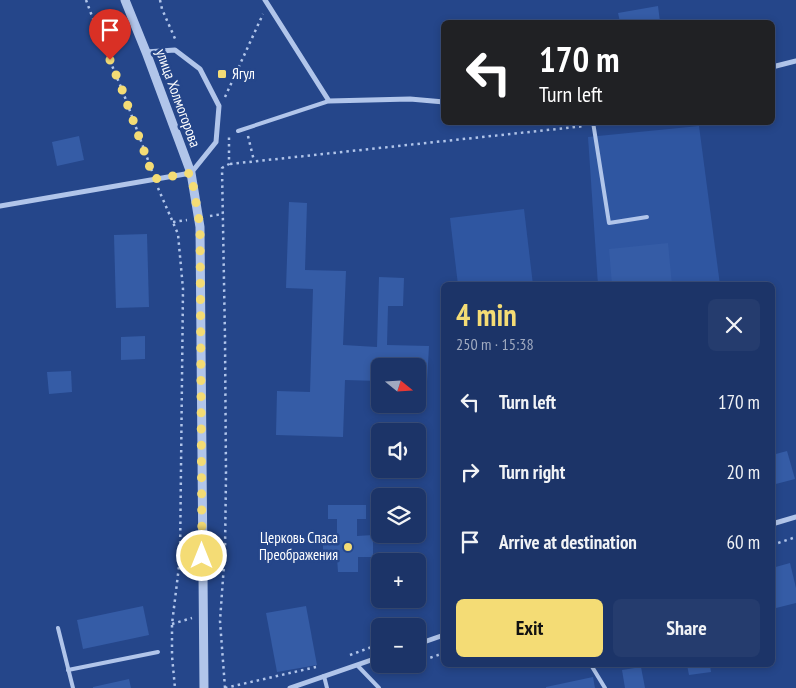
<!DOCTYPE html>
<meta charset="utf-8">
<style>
body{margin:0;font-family:"PT Sans Narrow",sans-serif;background:#253c6e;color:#f1f3f6;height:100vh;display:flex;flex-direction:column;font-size:19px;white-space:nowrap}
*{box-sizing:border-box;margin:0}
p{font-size:16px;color:#a0aac0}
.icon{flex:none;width:28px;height:28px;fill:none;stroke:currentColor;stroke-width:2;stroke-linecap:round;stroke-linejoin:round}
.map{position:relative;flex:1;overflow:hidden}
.details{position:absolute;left:441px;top:282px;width:334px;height:385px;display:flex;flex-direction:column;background:#1c3468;border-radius:8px;box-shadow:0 2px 8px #0003,0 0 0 1px #3a4f7c}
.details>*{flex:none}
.hud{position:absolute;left:441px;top:20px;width:334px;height:105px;border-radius:8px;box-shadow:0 2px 8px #0003,0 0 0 1px #3a4f7c;background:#202124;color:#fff;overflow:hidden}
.needle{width:32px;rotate:108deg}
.controls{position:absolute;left:371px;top:358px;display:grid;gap:10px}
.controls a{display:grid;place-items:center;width:55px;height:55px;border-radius:8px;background:#1c3468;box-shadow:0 2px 8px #0003,0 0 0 1px #3a4f7c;font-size:25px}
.pin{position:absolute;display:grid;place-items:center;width:42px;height:42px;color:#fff;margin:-51px -21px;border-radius:50% 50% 50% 0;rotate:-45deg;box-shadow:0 0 5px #0007}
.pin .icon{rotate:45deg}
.me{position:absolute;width:55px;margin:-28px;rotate:0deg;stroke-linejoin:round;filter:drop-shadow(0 0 4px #0008)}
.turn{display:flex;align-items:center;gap:18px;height:105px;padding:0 15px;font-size:22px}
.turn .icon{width:65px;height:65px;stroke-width:2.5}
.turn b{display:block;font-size:35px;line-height:42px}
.round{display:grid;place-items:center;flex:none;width:52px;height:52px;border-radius:8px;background:#253c6e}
.overview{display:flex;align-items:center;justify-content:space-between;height:85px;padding:0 15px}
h1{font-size:30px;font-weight:800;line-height:38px;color:#f4dc75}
.primary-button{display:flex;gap:10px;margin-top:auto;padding:10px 15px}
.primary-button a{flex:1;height:58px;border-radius:8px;background:#f4dc75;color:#111;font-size:20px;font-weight:800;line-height:58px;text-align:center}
.primary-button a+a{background:#253c6e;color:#f1f3f6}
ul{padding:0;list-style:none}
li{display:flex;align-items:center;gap:15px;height:70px;padding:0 15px}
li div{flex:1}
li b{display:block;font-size:19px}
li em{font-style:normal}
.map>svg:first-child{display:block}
</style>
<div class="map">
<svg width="796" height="688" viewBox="0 0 796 688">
<rect width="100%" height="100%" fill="#25468a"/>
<g fill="#2f56a1">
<path d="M699 126 720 285H598L588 137Z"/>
<path d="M524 209 533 285H458L450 218Z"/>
</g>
<g fill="#355ca6">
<path d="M658 6 660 22H620L618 13Z"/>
<path d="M79 136 84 160 57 166 52 142Z"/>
<path d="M289 202 307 203 305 270 346 271 343 345 377 347 379 277 404 278 403 306H388L387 345 429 346 427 382H418V366H380V381L345 380 343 437 276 435 277 391 310 392 313 289 286 288Z"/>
<path d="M147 234 149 307 116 308 114 235Z"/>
<path d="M668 243 672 285H612L609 249Z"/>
<path d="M145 336V359L121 360V337Z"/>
<path d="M71 371 72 392 49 394 47 372Z"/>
<path d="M787 451 795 479 772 485V455Z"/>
<path d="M328 505H366V519H357V536L373 535V557H358V572H338L337 558H323V536H337V519H328Z"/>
<path d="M790 563 796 588V603L772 609V568Z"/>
<path d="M143 606 149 635 83 649 77 620Z"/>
<path d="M306 606 317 665 277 672 266 613Z"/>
<path d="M687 665H710L711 672 689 675Z"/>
<path d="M641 667 645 688H625L622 670Z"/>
<path d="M593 677 595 688H546V687Z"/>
<path d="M129 679 131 688H93V687Z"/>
</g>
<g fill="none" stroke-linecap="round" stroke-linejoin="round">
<g stroke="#b1c5ea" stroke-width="2.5" stroke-dasharray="2.5 4" stroke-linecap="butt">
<path d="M86 0 96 27 123 92 152 171"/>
<path d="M160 0 162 9 176 41"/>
<path d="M225 97 263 14"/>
<path d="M248 136 254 161"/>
<path d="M230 164 585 126"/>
<path d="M158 188 178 234 183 289 180 558 172 624V656L175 688"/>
<path d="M210 216 223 214"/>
<path d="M173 222 187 220"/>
<path d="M772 545 796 537"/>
<path d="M172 624 192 618"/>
<path d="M350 655 380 644"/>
<path d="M418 662 444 653"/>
<path d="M398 664 399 668 411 664"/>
<path d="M225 688 220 621 225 550 226 475 225 338 222 168 229 164V134"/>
<path d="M225 688 316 667"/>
</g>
<g stroke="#b1c5ea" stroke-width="4">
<path d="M593 122 609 223 647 217"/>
<path d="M238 131 329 101"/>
<path d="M58 628 73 688"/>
<path d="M357 665 379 688"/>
<path d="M591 665 605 688"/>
<path d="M68 670 158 652"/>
<path d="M324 676 327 688"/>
</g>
<g stroke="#b1c5ea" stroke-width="5">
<path d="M265 0 329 101 410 99 444 102"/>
<path d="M772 67 796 61"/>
<path d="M0 206 191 173 216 142 219 106 200 69 175 50 146 52"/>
<path d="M772 524 796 517"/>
<path d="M418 644 444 635"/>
<path d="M290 688 380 657"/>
</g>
<path stroke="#b1c5ea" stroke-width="9" d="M125 0 146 52 191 173 200 227 204 688"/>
</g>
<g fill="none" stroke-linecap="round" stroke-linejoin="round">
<path stroke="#f4dc75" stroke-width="9" stroke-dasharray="0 16.2" d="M110 60 123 92 154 179 191 173 200 226 202 556"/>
</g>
<g fill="#f4dc75" stroke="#25468a" stroke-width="2">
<rect x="217" y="69" width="10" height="10" rx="2.5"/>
<circle cx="348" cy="547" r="5"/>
</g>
<g text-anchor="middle" stroke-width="5" stroke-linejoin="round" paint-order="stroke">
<g font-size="15" fill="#fff" stroke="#25468a" text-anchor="start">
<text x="232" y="79">Ягул</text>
<text x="338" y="543" text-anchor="end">Церковь Спаса<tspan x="338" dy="17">Преображения</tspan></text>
</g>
<g font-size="15" fill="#fff" stroke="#25468a">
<text transform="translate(178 98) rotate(70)" y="5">улица Холмогорова</text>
</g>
</g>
</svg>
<div class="controls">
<a><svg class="needle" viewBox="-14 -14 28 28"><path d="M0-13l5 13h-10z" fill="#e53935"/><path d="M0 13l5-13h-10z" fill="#a0aac0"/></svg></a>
<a><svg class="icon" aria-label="sound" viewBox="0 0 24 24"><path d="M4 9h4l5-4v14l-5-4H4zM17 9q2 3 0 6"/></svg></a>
<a><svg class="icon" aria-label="layers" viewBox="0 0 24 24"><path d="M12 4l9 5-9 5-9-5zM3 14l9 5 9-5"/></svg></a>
<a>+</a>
<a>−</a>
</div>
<div class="pin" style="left:110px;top:60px;background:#d93025"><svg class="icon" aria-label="arrive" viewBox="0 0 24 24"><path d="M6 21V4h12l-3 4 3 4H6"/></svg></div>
<svg class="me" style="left:202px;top:556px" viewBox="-20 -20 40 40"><circle r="17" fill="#f4dc75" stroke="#fff" stroke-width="3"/><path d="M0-11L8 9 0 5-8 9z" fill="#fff"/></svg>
<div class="hud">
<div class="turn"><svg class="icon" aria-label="left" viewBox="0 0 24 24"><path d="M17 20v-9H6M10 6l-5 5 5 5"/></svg><div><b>170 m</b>Turn left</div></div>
</div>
<section class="details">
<div class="overview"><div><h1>4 min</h1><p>250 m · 15:38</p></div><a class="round"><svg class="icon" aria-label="close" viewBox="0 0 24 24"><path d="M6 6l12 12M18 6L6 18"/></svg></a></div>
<ul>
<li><svg class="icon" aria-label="left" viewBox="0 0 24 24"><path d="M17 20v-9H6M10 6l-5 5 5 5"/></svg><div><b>Turn left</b></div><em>170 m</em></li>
<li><svg class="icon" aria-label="right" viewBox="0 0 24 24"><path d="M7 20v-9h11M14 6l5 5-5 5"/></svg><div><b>Turn right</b></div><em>20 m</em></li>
<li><svg class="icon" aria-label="arrive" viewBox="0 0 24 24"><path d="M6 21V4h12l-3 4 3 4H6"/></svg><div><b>Arrive at destination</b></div><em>60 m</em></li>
</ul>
<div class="primary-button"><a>Exit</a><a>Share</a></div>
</section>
</div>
